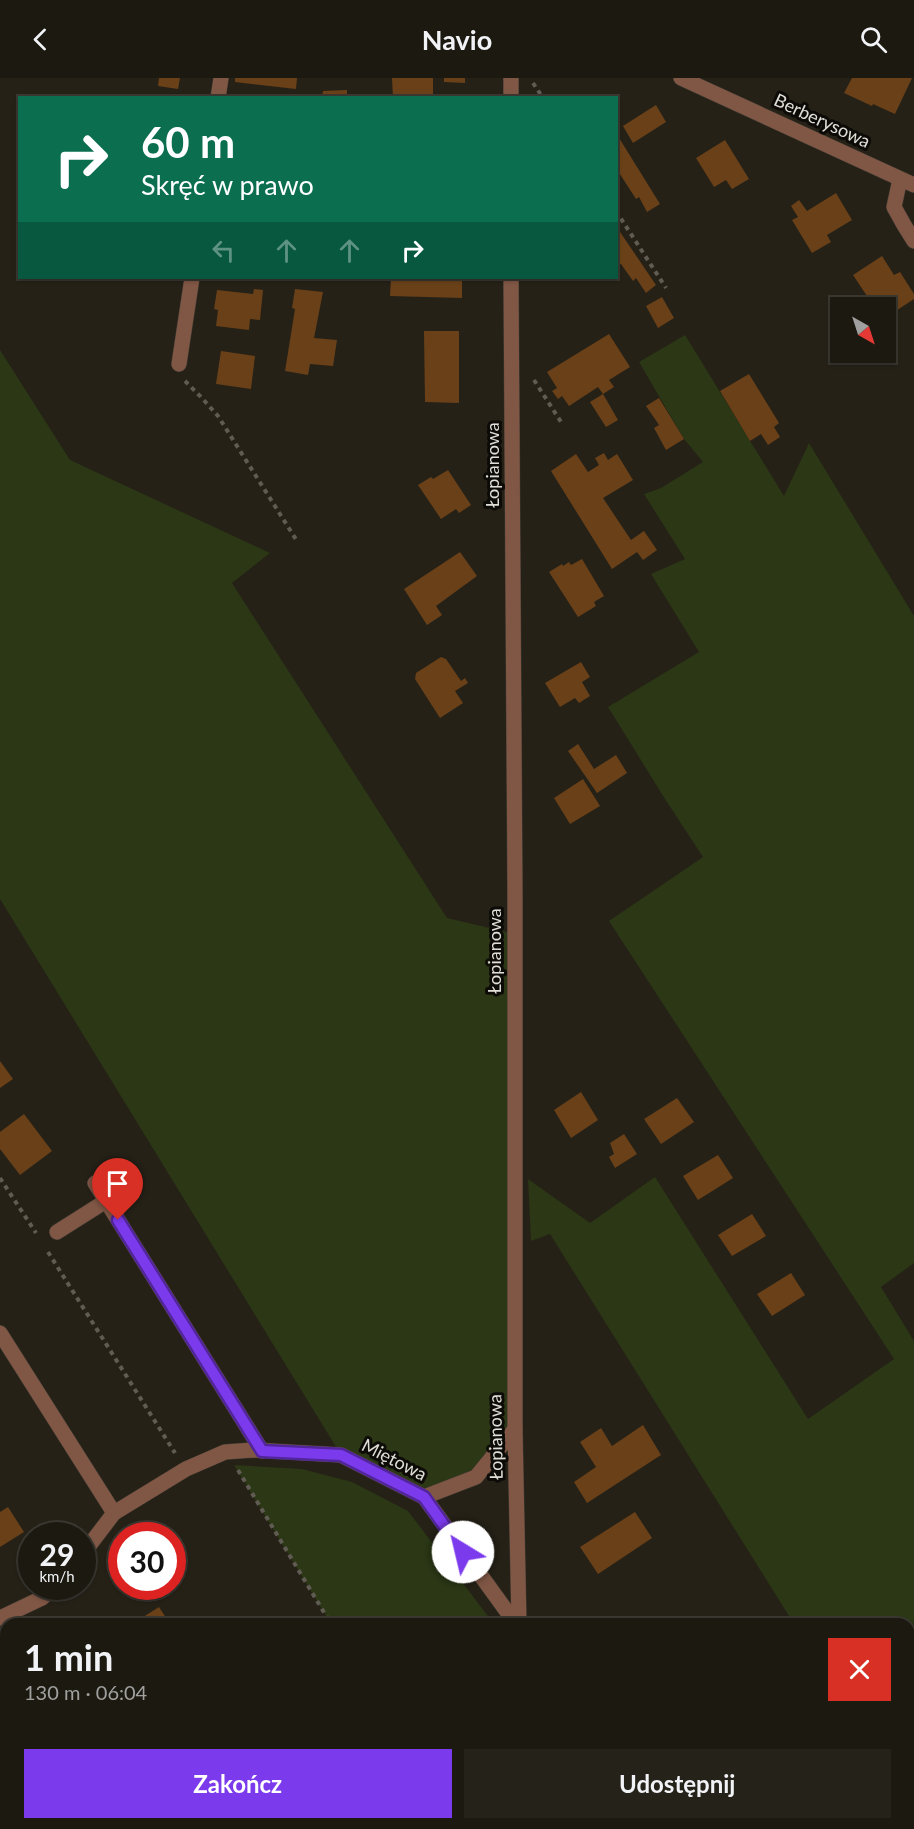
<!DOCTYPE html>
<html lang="pl">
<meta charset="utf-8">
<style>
body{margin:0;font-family:Lato,sans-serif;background:#25221a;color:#f1f3f6;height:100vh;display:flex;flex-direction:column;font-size:22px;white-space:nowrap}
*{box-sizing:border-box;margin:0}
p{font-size:20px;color:#a0a09f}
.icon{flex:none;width:33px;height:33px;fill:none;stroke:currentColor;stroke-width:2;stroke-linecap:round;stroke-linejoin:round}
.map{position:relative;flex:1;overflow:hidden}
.details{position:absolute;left:0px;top:1540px;width:915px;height:212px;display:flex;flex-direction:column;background:#1c1911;border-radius:18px 18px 0 0;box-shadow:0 2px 4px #0004,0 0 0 2px #3a3831}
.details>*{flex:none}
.hud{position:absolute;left:18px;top:18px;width:600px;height:183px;border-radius:0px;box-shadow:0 2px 4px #0004,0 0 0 2px #3a3831;background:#0b6e4f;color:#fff;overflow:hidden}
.needle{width:39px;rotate:141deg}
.fabs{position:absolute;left:830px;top:219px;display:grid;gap:12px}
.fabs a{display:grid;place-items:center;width:66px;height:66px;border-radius:0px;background:#1c1911;box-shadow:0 2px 4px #0004,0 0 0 2px #3a3831;font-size:30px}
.speed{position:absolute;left:18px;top:1444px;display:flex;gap:12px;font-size:30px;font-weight:700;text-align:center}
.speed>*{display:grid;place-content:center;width:78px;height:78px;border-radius:50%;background:#1c1911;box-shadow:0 2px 4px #0004,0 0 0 2px #3a3831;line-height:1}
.speed small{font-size:15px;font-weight:400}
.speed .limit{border:9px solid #d22;background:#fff;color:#111}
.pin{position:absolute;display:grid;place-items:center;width:51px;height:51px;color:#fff;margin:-62px -26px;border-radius:50% 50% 50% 0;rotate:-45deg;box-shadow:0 0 6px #0007}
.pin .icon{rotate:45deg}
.me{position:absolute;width:66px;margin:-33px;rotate:324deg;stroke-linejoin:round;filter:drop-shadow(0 0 4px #0008)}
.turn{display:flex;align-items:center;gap:21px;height:126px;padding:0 24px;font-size:27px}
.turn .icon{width:78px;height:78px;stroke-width:2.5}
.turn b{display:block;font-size:42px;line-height:51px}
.lanes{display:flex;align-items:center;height:57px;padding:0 24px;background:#0003;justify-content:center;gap:30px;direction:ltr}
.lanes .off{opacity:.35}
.round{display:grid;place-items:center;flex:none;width:63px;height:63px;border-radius:0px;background:#25221a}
.head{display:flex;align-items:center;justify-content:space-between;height:102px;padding:0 24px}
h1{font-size:36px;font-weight:700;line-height:45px}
.primary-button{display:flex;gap:12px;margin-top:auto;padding:12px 24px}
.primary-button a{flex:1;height:69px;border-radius:0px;background:#7c3aed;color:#fff;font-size:24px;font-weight:700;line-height:69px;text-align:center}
.primary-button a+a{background:#25221a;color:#f1f3f6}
header{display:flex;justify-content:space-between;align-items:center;height:78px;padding:0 24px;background:#1c1911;font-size:27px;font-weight:700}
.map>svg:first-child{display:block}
</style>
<header><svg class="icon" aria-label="back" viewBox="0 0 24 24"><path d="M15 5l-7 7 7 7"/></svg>Navio<svg class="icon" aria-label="search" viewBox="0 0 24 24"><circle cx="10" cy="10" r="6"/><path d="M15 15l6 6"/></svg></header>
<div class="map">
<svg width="914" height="1751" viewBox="0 0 914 1751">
<rect width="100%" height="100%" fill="#252117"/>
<g fill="#2b3715">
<path d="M685 257 784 418 809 365 914 538V1185L881 1209 914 1263V1545L909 1548V1546H794L550 1156 531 1163 528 1101 590 1145 655 1099 808 1341 894 1281 609 843 703 779 665 721 608 629 699 574 651 496 685 481 644 416 661 410 703 384 684 361 639 284Z"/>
<path d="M0 272 70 382 270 475 232 505 447 840 515 856V1351L476 1399 424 1419 341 1377 0 821Z"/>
<path d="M234 1387 302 1391 352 1404 408 1433 494 1546H331Z"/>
<path d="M0 1578 6 1587V1746H109L112 1751H0Z"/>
<path d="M270 1746H463L460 1751H267Z"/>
<path d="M545 1746H615L608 1751H547Z"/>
</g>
<g fill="#694018">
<path d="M159 0H180L178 11 158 8Z"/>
<path d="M235 0H297L296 11 235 4Z"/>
<path d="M392 0H433V20H393Z"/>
<path d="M444 0H465V5L444 4Z"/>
<path d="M852 0H912L895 36 873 26 872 28 844 15Z"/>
<path d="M347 12V20H322L323 13Z"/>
<path d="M656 27 666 44 633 65 623 48Z"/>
<path d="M616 55 660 126 647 134 639 119 636 121 616 90Z"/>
<path d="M725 62 749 101 732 111 726 102 714 109 696 80Z"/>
<path d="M836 115 852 142 827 157 831 164 812 175 792 142 798 139 791 128 799 122 807 133Z"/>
<path d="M616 148 656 207 646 215 636 200 633 203 621 186 616 188Z"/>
<path d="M882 178 894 197 900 194 914 216V221L885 240V230H875L853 197Z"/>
<path d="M391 200H462V220L390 218Z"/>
<path d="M254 211 263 212 260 242 250 241 249 252 216 248 218 232 214 231 217 212 253 216Z"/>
<path d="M295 211 323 214 314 260 337 262 333 288 310 286 308 297 285 293 295 231 292 230Z"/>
<path d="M662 219 674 240 658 250 646 228Z"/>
<path d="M424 253H459V325L425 324Z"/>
<path d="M609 256 630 289 609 302 614 309 603 316 598 309 569 328 562 318 558 321 552 313 557 310 547 294Z"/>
<path d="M221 273 255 278 251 311 216 306Z"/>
<path d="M749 296 779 345 774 349 780 359 768 367 761 356 750 363 720 313Z"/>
<path d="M603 316 618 342 606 349 590 324Z"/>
<path d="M659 320 684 361 666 372 654 350 659 347 646 328Z"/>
<path d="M604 375 608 382 617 376 633 402 603 420 631 462 644 453 657 472 643 482 637 474 612 491 551 393 576 376 588 394 599 387 595 380Z"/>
<path d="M448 392 471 427 459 435 456 431 441 441 418 407 431 399 433 401Z"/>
<path d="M460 474 477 498 436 528 442 537 427 547 404 511Z"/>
<path d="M582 481 604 518 594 524 596 528 578 539 549 494 562 486 563 488 569 484 571 487Z"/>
<path d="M441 579 446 581 461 603 465 600 468 605 455 613 463 625 440 640 415 601 416 595Z"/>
<path d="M581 584 590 599 582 604 590 618 579 625 575 620 560 629 545 605Z"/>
<path d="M578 666 594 691 616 677 627 695 597 715 568 673Z"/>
<path d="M583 701 600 728 570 746 554 720Z"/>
<path d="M0 983 13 1001 0 1010Z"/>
<path d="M581 1014 598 1042 571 1060 554 1032Z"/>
<path d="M677 1020 694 1044 661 1066 644 1041Z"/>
<path d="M24 1036 52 1073 20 1097 0 1071V1054Z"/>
<path d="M624 1056 637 1076 615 1090 609 1079 614 1076 610 1065Z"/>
<path d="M718 1077 733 1100 698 1122 683 1098Z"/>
<path d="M752 1136 766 1158 732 1178 718 1157Z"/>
<path d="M791 1195 805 1217 772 1238 757 1216Z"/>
<path d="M643 1347 661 1377 587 1425 574 1404 596 1389 580 1364 601 1350 612 1368Z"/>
<path d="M8 1429 24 1454 0 1469V1434Z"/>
<path d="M635 1434 652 1460 598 1496 580 1469Z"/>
<path d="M159 1529 170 1546H123L138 1538 140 1541Z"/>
<path d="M909 1711 914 1719V1751H900L897 1746H909Z"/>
</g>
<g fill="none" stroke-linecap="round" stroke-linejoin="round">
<g stroke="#3f3b32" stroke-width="16">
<g id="service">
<path d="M900 101 894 129 904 147 914 163"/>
<path d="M57 1154 106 1123"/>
</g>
</g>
<g stroke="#3f3b32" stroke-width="16">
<g id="minor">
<path d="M511 0V20"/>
<path d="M681 0 914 107"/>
<path d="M218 20 221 0"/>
<path d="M511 200 515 816V1351L519 1546"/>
<path d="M179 286 192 200"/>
<path d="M95 1105 262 1373"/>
<path d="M0 1255 114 1435"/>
<path d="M424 1419 476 1399 515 1351"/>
<path d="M82 1477 114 1435 186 1391 225 1374 253 1372 341 1377 424 1419 516 1546"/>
<path d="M0 1540 42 1520 54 1509"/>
<path d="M653 1746 657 1751"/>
</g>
</g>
<g stroke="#605c53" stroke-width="4" stroke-dasharray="4.5 4.5" stroke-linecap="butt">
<path d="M533 5 543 20"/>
<path d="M616 133 666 210"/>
<path d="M534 302 563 347"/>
<path d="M185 303 201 319 218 338 297 463"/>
<path d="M0 1100 36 1155"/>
<path d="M48 1174 175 1375"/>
<path d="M238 1392 331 1546"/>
</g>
<use href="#service" stroke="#805645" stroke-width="15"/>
<use href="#minor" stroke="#805645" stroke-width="15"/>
</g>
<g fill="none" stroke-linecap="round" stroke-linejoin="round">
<g stroke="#51269a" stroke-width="15">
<path id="route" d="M118 1142 262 1373 341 1377 424 1419 463 1474"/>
</g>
<use href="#route" stroke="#7c3aed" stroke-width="10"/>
</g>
<g text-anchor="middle" stroke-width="6" stroke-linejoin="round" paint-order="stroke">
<g font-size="18" fill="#e1ded7" stroke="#0d0b07">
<text transform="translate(822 43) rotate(25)" y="6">Berberysowa</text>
<text transform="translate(493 387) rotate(-90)" y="6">Łopianowa</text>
<text transform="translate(495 873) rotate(-90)" y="6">Łopianowa</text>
<text transform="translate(496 1359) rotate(-91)" y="6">Łopianowa</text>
<text transform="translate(394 1382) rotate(27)" y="6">Miętowa</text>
</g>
</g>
</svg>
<div class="fabs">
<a><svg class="needle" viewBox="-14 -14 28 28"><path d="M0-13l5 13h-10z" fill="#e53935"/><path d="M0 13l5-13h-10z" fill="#a0a09f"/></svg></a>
</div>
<div class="speed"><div>29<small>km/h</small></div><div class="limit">30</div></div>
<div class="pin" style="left:118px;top:1142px;background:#d93025"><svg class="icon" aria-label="arrive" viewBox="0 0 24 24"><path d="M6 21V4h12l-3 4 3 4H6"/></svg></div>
<svg class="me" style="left:463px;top:1474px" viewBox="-20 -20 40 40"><circle r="19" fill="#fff"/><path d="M0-13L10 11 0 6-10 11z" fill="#7c3aed"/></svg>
<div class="hud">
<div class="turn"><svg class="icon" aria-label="right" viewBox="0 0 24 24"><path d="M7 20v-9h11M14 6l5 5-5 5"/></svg><div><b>60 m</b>Skręć w prawo</div></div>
<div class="lanes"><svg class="icon off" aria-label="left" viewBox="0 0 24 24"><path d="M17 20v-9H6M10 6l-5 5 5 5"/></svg><svg class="icon off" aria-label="ahead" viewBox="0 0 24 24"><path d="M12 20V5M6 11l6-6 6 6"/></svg><svg class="icon off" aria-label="ahead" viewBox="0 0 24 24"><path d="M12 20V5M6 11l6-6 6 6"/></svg><svg class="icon" aria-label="right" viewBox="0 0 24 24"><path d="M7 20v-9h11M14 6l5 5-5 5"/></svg></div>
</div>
<section class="details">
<div class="head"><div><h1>1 min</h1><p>130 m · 06:04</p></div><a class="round" style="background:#d93025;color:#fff"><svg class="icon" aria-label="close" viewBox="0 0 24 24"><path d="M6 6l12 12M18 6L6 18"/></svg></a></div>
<div class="primary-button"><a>Zakończ</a><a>Udostępnij</a></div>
</section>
</div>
